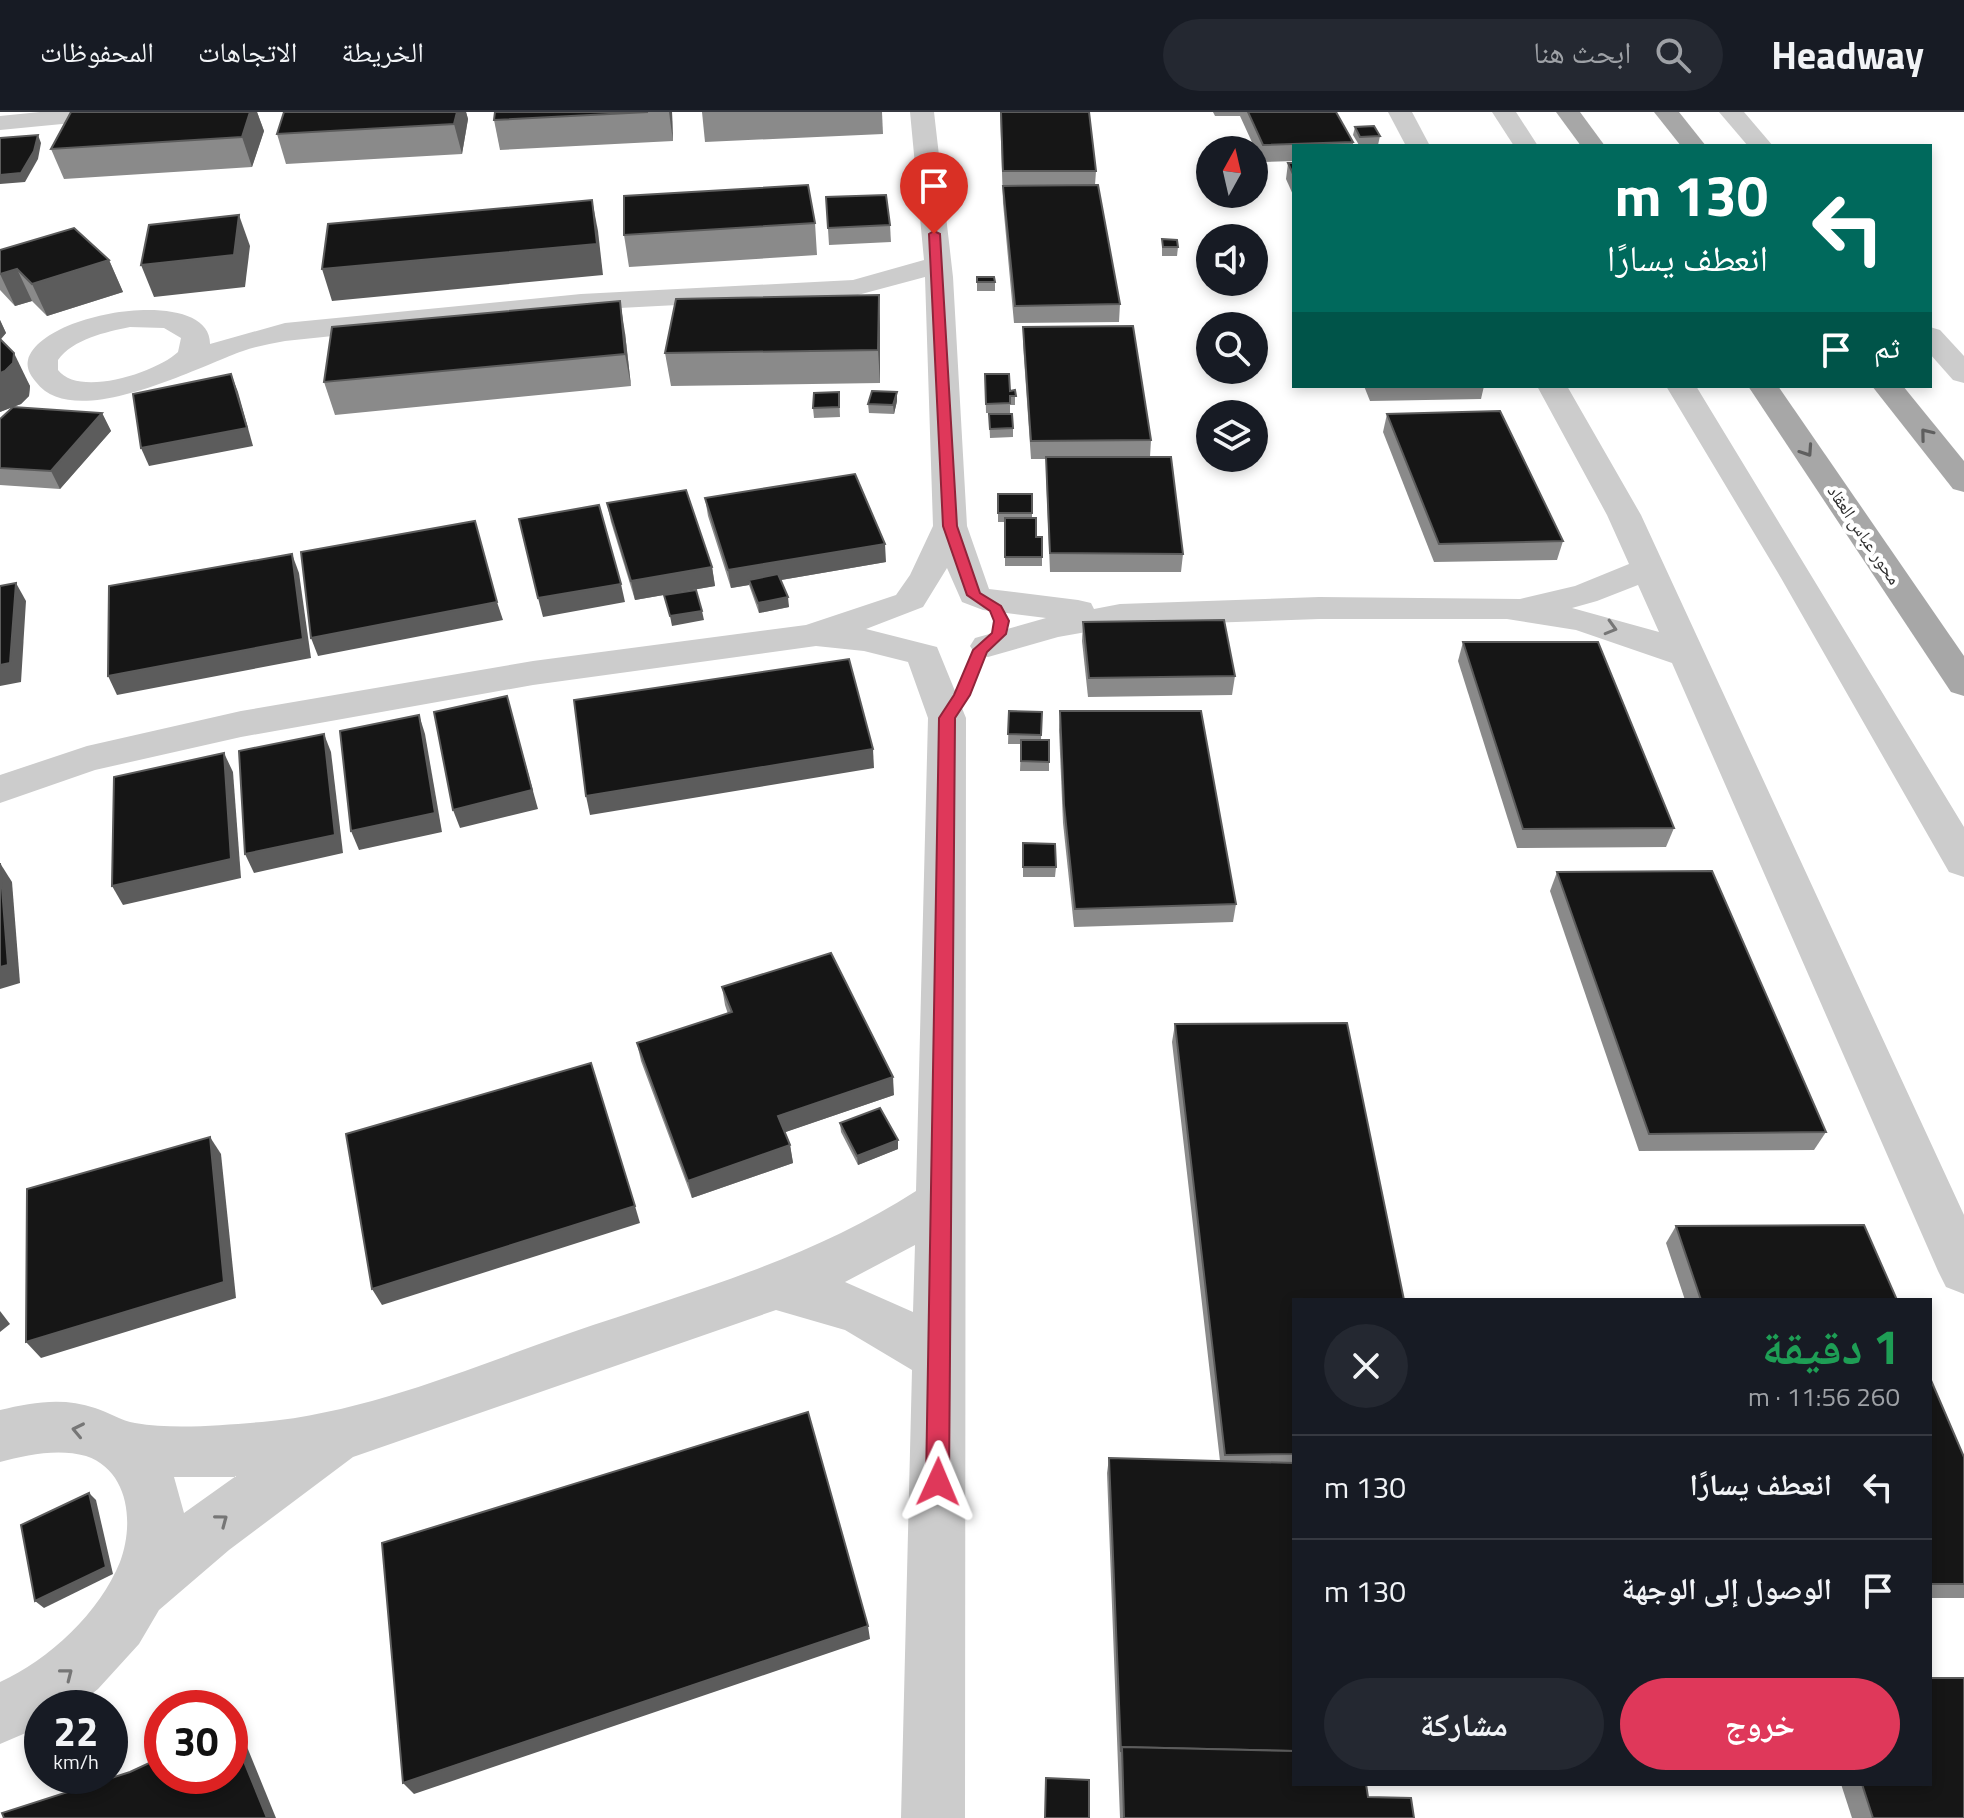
<!DOCTYPE html>
<html lang="ar">
<meta charset="utf-8">
<style>
body{margin:0;font-family:"Titillium Web","Noto Naskh Arabic",sans-serif;background:#242831;color:#f1f3f6;direction:rtl;height:100vh;display:flex;flex-direction:column;font-size:30px;white-space:nowrap}
*{box-sizing:border-box;margin:0}
p{font-size:26px;color:#9ea1a6}
.icon{flex:none;width:44px;height:44px;fill:none;stroke:currentColor;stroke-width:2;stroke-linecap:round;stroke-linejoin:round}
.map{position:relative;flex:1;overflow:hidden;direction:ltr}
.sheet{position:absolute;left:1292px;top:1186px;width:640px;height:488px;display:flex;flex-direction:column;background:#171b24;border-radius:0px;box-shadow:0 4px 12px #0003;direction:rtl}
.sheet>*{flex:none}
.guide{position:absolute;left:1292px;top:32px;width:640px;height:244px;border-radius:0px;box-shadow:0 4px 12px #0003;direction:rtl;background:#00695c;color:#fff;overflow:hidden}
.needle{width:52px;rotate:8deg}
.controls{position:absolute;left:1196px;top:24px;display:grid;gap:16px}
.controls a{display:grid;place-items:center;width:72px;height:72px;border-radius:50%;background:#171b24;box-shadow:0 4px 12px #0003;font-size:40px}
.speed{position:absolute;left:24px;top:1578px;display:flex;gap:16px;font-size:40px;font-weight:700;text-align:center}
.speed>*{display:grid;place-content:center;width:104px;height:104px;border-radius:50%;background:#171b24;box-shadow:0 4px 12px #0003;line-height:1}
.speed small{font-size:20px;font-weight:400}
.speed .limit{border:12px solid #d22;background:#fff;color:#111}
.pin{position:absolute;display:grid;place-items:center;width:68px;height:68px;color:#fff;margin:-82px -34px;border-radius:50% 50% 50% 0;rotate:-45deg;box-shadow:0 0 8px #0007}
.pin .icon{rotate:45deg}
.me{position:absolute;width:88px;margin:-44px;rotate:1deg;stroke-linejoin:round;filter:drop-shadow(0 0 6px #0008)}
.turn{display:flex;align-items:center;gap:28px;height:168px;padding:0 32px;font-size:36px}
.turn .icon{width:104px;height:104px;stroke-width:2.5}
.turn b{display:block;font-size:56px;line-height:68px}
.then{display:flex;align-items:center;height:76px;padding:0 32px;background:#0003;gap:16px;font-size:30px}
.round{display:grid;place-items:center;flex:none;width:84px;height:84px;border-radius:42px;background:#242831}
.head{display:flex;align-items:center;justify-content:space-between;height:136px;padding:0 32px}
h1{font-size:48px;font-weight:700;line-height:60px;color:#1e9e55}
.action{display:flex;gap:16px;margin-top:auto;padding:16px 32px}
.action a{flex:1;height:92px;border-radius:48px;background:#df385a;color:#fff;font-size:32px;font-weight:700;line-height:92px;text-align:center}
.action a+a{background:#242831;color:#f1f3f6}
ul{padding:0;list-style:none}
li{display:flex;align-items:center;gap:24px;height:104px;padding:0 32px;border-top:2px solid #363941}
li div{flex:1}
li b{display:block;font-size:30px}
li em{font-style:normal}
header{display:flex;align-items:center;gap:48px;box-sizing:border-box;height:112px;padding:0 40px;background:#171b24;border-bottom:2px solid #363941}
header strong{font-size:38px}
nav{display:flex;gap:44px;margin-inline-start:auto;font-size:28px}
.search{width:560px;height:72px;background:#242831;display:flex;align-items:center;gap:20px;box-sizing:border-box;padding:0 28px;border-radius:44px;color:#9ea1a6;font-size:30px}
.map>svg:first-child{display:block}
</style>
<header>
<strong>Headway</strong>
<div class="search"><svg class="icon" aria-label="search" viewBox="0 0 24 24"><circle cx="10" cy="10" r="6"/><path d="M15 15l6 6"/></svg>ابحث هنا</div>
<nav><a>الخريطة</a><a>الاتجاهات</a><a>المحفوظات</a></nav>
</header>
<div class="map">
<svg width="1964" height="1706" viewBox="0 0 1964 1706">
<rect width="100%" height="100%" fill="#fff"/>
<g fill="none" stroke-linecap="round" stroke-linejoin="round">
<g fill="#ccc" fill-rule="evenodd">
<path d="M40 0H126L122 5 114 7 0 18V4Z"/>
<path d="M910 0H934L953 165 967 414 989 477 1078 488 1091 491 1094 497 1120 492 1319 485 1520 487 1575 474 1629 452 1607 403 1537 274H1567L1641 403 1964 1103V1182L1946 1175 1938 1159 1672 551 1576 518 1507 507H1319L1120 514 1058 525 988 545 975 542 970 534 975 526 1046 506 983 498 962 490 947 456 923 495 866 517 937 535 966 606 965 1706H901L912 1258 845 1218 776 1198 353 1345 229 1438 159 1498 139 1532 98 1577 74 1596H42V1614L0 1632V1570C49 1548 100 1500 120 1450 134 1413 130 1359 86 1344 58 1336 26 1343 0 1350V1298C32 1290 64 1285 95 1296 108 1300 122 1309 135 1311 175 1318 222 1313 262 1310 368 1300 470 1256 570 1221 689 1180 809 1148 916 1079L928 606 908 550 864 539 816 534 533 573 241 625 95 658 0 691V663L87 634 241 599 533 549 806 513 896 483 910 463 933 414 925 165 854 184 581 198 285 229C271 232 257 234 243 239 199 254 74 321 36 270 31 264 26 257 28 248 41 199 211 173 210 232L285 211 581 182 853 168 924 148ZM130 215 164 216 181 226 178 240C157 260 79 286 58 258V248C73 227 106 220 130 215ZM1638 473 1659 520 1572 496 1597 489ZM915 1133 913 1200 845 1170ZM236 1365V1364L184 1401 174 1365Z"/>
<path d="M1388 0H1412L1430 34H1406Z"/>
<path d="M1492 0H1516L1538 34H1514Z"/>
<path d="M1719 0H1744L1773 34H1748Z"/>
<path d="M1930 215 1940 218 1964 244V271L1953 268 1930 242Z"/>
<path d="M1666 274H1696L1964 715V765L1949 760 1781 466Z"/>
</g>
<g fill="#a7a7a7" fill-rule="evenodd">
<path d="M1556 0H1580L1605 34H1581Z"/>
<path d="M1654 0H1679L1706 34H1681Z"/>
<path d="M1748 274H1778L1964 544V584L1951 580Z"/>
<path d="M1872 274H1903L1964 349V380L1953 377Z"/>
</g>
</g>
<g fill="#8a8a8a">
<path d="M78 0H257L264 19 252 55 64 67 51 37Z"/>
<path d="M284 0H466L468 7 462 42 286 52 277 22Z"/>
<path d="M495 0H672L673 29 500 38 494 8Z"/>
<path d="M702 0H882L883 22 705 30Z"/>
<path d="M1000 0H1089L1096 59 1095 73 1120 192 1119 210 1014 211 1003 91Z"/>
<path d="M1213 0H1336L1353 30V34H1294V49L1261 50 1240 4H1215Z"/>
<path d="M1355 15 1380 24 1378 33H1359L1353 23Z"/>
<path d="M1288 51H1294V85L1286 67Z"/>
<path d="M826 85 890 113 891 130 829 133Z"/>
<path d="M815 111 817 143 629 155 624 123Z"/>
<path d="M1162 127 1178 135 1177 144H1162Z"/>
<path d="M0 138 109 148 123 180 47 204 32 189 15 194 0 178Z"/>
<path d="M977 165 995 170V179H977Z"/>
<path d="M879 183 880 216V271L671 274 665 241Z"/>
<path d="M0 208 6 221 1 227 30 274 29 284 21 292 13 295 102 301 111 319 60 377 0 373V307L12 295 0 300Z"/>
<path d="M1023 215 1151 328 1150 345 1183 442 1181 460H1050L1046 363V347H1031L1023 232Z"/>
<path d="M625 221 631 274 335 303 324 270Z"/>
<path d="M985 262 1010 279 1015 278V293H1010V301H986Z"/>
<path d="M1364 274H1484L1481 287 1370 289Z"/>
<path d="M839 280 840 305 814 306 813 296Z"/>
<path d="M897 289 894 302 869 301 868 292Z"/>
<path d="M989 302 1013 316V325L990 326Z"/>
<path d="M1387 302 1563 429 1557 448 1434 450 1383 320Z"/>
<path d="M998 382H1032V406L1042 445V454H1005V410H998Z"/>
<path d="M705 386 886 450 781 468 789 495 759 501 749 473 731 476 708 404Z"/>
<path d="M607 391 712 455 715 474 635 488 611 410Z"/>
<path d="M1083 510 1235 564 1232 583 1088 585 1082 529Z"/>
<path d="M1463 530 1674 716 1666 735 1517 736 1458 549Z"/>
<path d="M1009 599 1042 600 1041 628 1049 650V659H1020L1021 632H1008Z"/>
<path d="M1060 599 1236 792 1233 810 1074 815 1063 711 1059 618Z"/>
<path d="M1023 731 1056 755 1055 765H1023Z"/>
<path d="M1557 760 1826 1020 1814 1038 1639 1039 1550 779Z"/>
<path d="M722 875 894 983 785 1020 790 1033 793 1051 692 1086 641 949 637 931 728 902 725 893Z"/>
<path d="M1175 912 1294 1188V1672L1368 1685 1414 1706H1120L1107 1361 1109 1346 1220 1349 1172 930Z"/>
<path d="M840 1011 898 1037 858 1053 841 1020Z"/>
<path d="M1676 1114 1897 1188H1685L1666 1131Z"/>
<path d="M1930 1266 1964 1345V1486H1930Z"/>
<path d="M1841 1672H1930L1964 1706H1852Z"/>
</g>
<g fill="#5c5c5c">
<path d="M250 0H257L264 19 252 55 242 25Z"/>
<path d="M457 0H466L468 7 462 42 454 12Z"/>
<path d="M669 0H672L673 29Z"/>
<path d="M38 23 41 31 38 47 25 70 0 72V63Z"/>
<path d="M592 88 598 119 603 163 332 189 322 157Z"/>
<path d="M239 103 250 134 245 175 154 185 141 153Z"/>
<path d="M109 148 123 180 47 204 32 172Z"/>
<path d="M17 157 32 189 15 194 0 162Z"/>
<path d="M879 183 880 216V271L878 238Z"/>
<path d="M620 189 625 221 631 274 625 242Z"/>
<path d="M0 208 6 221 0 228Z"/>
<path d="M14 241 30 274 29 284 21 292 0 300V261Z"/>
<path d="M231 262 238 280 253 334 149 354 141 336Z"/>
<path d="M897 280V289L894 302 893 293Z"/>
<path d="M102 301 111 319 60 377 51 359Z"/>
<path d="M885 432 886 450 751 473 749 468V473L731 476 728 458Z"/>
<path d="M292 442 299 461 311 546 117 583 108 564Z"/>
<path d="M712 455 715 474 635 488 631 469Z"/>
<path d="M16 471 26 489 21 570 0 574V553Z"/>
<path d="M621 472 625 490 543 505 538 486Z"/>
<path d="M788 485 789 495 759 501 758 491Z"/>
<path d="M497 490 503 508 318 544 311 526Z"/>
<path d="M702 499 704 508 672 514 670 504Z"/>
<path d="M419 603 425 622 442 720 359 738 351 719Z"/>
<path d="M512 603 538 697 460 716 453 698Z"/>
<path d="M324 622 331 640 343 741 254 761 245 742Z"/>
<path d="M873 637 874 656 590 703 586 684Z"/>
<path d="M224 641 233 660 241 766 123 793 112 774Z"/>
<path d="M0 751 12 770 20 871 0 877Z"/>
<path d="M893 965 894 983 780 1022 778 1004Z"/>
<path d="M210 1025 221 1042 236 1186 41 1246 26 1230Z"/>
<path d="M898 1028V1037L858 1053 857 1044Z"/>
<path d="M790 1033 793 1051 692 1086 688 1069Z"/>
<path d="M635 1094 640 1111 382 1193 372 1177Z"/>
<path d="M0 1199 10 1212 0 1220Z"/>
<path d="M89 1381 96 1388 113 1462 44 1496 35 1489Z"/>
<path d="M868 1514 870 1527 414 1682 403 1671Z"/>
<path d="M230 1614 243 1625 276 1706H267Z"/>
</g>
<g fill="#161616" stroke="#5c5c5c" stroke-width="2">
<path d="M71 0H250L242 25 51 37Z"/>
<path d="M284 0H457L454 12 277 22Z"/>
<path d="M495 0H648L494 8Z"/>
<path d="M1001 0H1089L1096 59H1003Z"/>
<path d="M1248 0H1336L1353 30 1263 33Z"/>
<path d="M1374 14 1380 24 1360 25 1355 15Z"/>
<path d="M38 23 34 39 21 61 0 63V26Z"/>
<path d="M1288 51H1294V64Z"/>
<path d="M808 73 815 111 624 123V84Z"/>
<path d="M1098 73 1120 192 1015 194 1003 74Z"/>
<path d="M886 83 890 113 828 116 826 85Z"/>
<path d="M592 88 597 132 322 157 328 112Z"/>
<path d="M239 103 234 143 141 153 149 113Z"/>
<path d="M74 116 109 148 32 172 17 157 0 162V138Z"/>
<path d="M1162 127 1177 128 1178 135H1163Z"/>
<path d="M977 165H994L995 170H977Z"/>
<path d="M879 183 878 238 665 241 676 187Z"/>
<path d="M620 189 625 242 324 270 332 215Z"/>
<path d="M1133 214 1151 328 1031 329 1023 215Z"/>
<path d="M0 227 14 241 13 251 5 259 0 261Z"/>
<path d="M231 262 247 316 141 336 133 282Z"/>
<path d="M985 262H1009L1010 279 1015 278 1016 284H1010V291L986 292Z"/>
<path d="M872 279 897 280 893 293 868 292Z"/>
<path d="M839 280V295L813 296 814 281Z"/>
<path d="M13 295 102 301 51 359 0 356V307Z"/>
<path d="M1500 299 1563 429 1439 432 1387 302Z"/>
<path d="M989 302H1012L1013 316 990 317Z"/>
<path d="M1046 345H1171L1183 442 1050 441Z"/>
<path d="M855 362 885 432 728 458 705 386Z"/>
<path d="M686 378 712 455 631 469 607 391Z"/>
<rect x="998" y="382" width="34" height="19"/>
<path d="M599 393 621 472 538 486 519 407Z"/>
<path d="M1005 406H1036V425H1042V445H1005Z"/>
<path d="M475 409 497 490 311 526 301 440Z"/>
<path d="M292 442 303 527 108 564 109 474Z"/>
<path d="M778 462 788 485 758 491 749 468Z"/>
<path d="M16 471 10 551 0 553V474Z"/>
<path d="M696 478 702 499 670 504 664 483Z"/>
<path d="M1224 508 1235 564 1089 566 1083 510Z"/>
<path d="M1463 530H1598L1674 716 1523 717Z"/>
<path d="M849 547 873 637 586 684 574 588Z"/>
<path d="M507 584 532 678 453 698 434 600Z"/>
<path d="M1009 599 1042 600 1041 623 1008 622Z"/>
<path d="M1060 599H1201L1236 792 1075 797 1064 693Z"/>
<path d="M419 603 435 701 351 719 340 619Z"/>
<path d="M324 622 335 723 245 742 239 639Z"/>
<path d="M1021 628H1049V650L1021 649Z"/>
<path d="M224 641 231 747 112 774 114 665Z"/>
<path d="M1023 731 1055 732 1056 755H1023Z"/>
<path d="M0 751 8 853 0 855Z"/>
<path d="M1712 759 1826 1020 1649 1022 1557 760Z"/>
<path d="M831 841 893 965 778 1004 790 1033 688 1069 637 931 732 900 722 875Z"/>
<path d="M1347 911 1404 1188H1294V1342L1225 1343 1175 912Z"/>
<path d="M591 951 635 1094 372 1177 346 1022Z"/>
<path d="M880 996 898 1028 857 1044 840 1011Z"/>
<path d="M210 1025 224 1170 26 1230 27 1077Z"/>
<path d="M1864 1113 1897 1188H1701L1676 1114Z"/>
<path d="M1930 1266 1964 1345V1472H1930Z"/>
<path d="M808 1300 868 1514 403 1671 382 1431Z"/>
<path d="M1109 1346 1294 1351V1639L1122 1635 1121 1640Z"/>
<path d="M89 1381 106 1455 35 1489 21 1413Z"/>
<path d="M1930 1566H1964V1706H1873L1862 1672H1930Z"/>
<path d="M230 1615 267 1706H4L2 1701 130 1660 162 1645V1664H230Z"/>
<path d="M1122 1635 1294 1639V1672H1366L1368 1685 1411 1686 1414 1706H1124Z"/>
<path d="M1046 1666 1089 1668V1706H1045Z"/>
</g>
<defs><path id="oneway-chevron" d="M-2-3.5L2.5 0L-2 3.5" fill="none" stroke-width="1.6" stroke-linecap="round" stroke-linejoin="round" transform="scale(2)"/></defs>
<g stroke="#5f5f5f">
<use href="#oneway-chevron" transform="translate(1926 322) rotate(-129)"/>
<use href="#oneway-chevron" transform="translate(1807 339) rotate(56)"/>
</g>
<g stroke="#767676">
<use href="#oneway-chevron" transform="translate(1611 516) rotate(16)"/>
<use href="#oneway-chevron" transform="translate(78 1318) rotate(-168)"/>
<use href="#oneway-chevron" transform="translate(222 1408) rotate(-37)"/>
<use href="#oneway-chevron" transform="translate(67 1562) rotate(-38)"/>
</g>
<path fill="#df385a" stroke="#91243a" stroke-width="2" d="M934 119 940 122 957 414 980 481 1001 494 1009 509 1006 522 987 540 970 583 955 606 949 1370 946 1378 938 1382 930 1378 926 1370 939 606 954 583 973 538 992 521 994 509 990 499 967 483 943 414 929 122Z"/>
<g text-anchor="middle" stroke-width="8" stroke-linejoin="round" paint-order="stroke">
<g font-size="18" fill="#2f2f2f" stroke="#fff">
<text transform="translate(1864 423) rotate(56)" y="6">محور عباس العقاد</text>
</g>
</g>
</svg>
<div class="controls">
<a><svg class="needle" viewBox="-14 -14 28 28"><path d="M0-13l5 13h-10z" fill="#e53935"/><path d="M0 13l5-13h-10z" fill="#9ea1a6"/></svg></a>
<a><svg class="icon" aria-label="sound" viewBox="0 0 24 24"><path d="M4 9h4l5-4v14l-5-4H4zM17 9q2 3 0 6"/></svg></a>
<a><svg class="icon" aria-label="search" viewBox="0 0 24 24"><circle cx="10" cy="10" r="6"/><path d="M15 15l6 6"/></svg></a>
<a><svg class="icon" aria-label="layers" viewBox="0 0 24 24"><path d="M12 4l9 5-9 5-9-5zM3 14l9 5 9-5"/></svg></a>
</div>
<div class="speed"><div>22<small>km/h</small></div><div class="limit">30</div></div>
<div class="pin" style="left:934px;top:122px;background:#d93025"><svg class="icon" aria-label="arrive" viewBox="0 0 24 24"><path d="M6 21V4h12l-3 4 3 4H6"/></svg></div>
<svg class="me" style="left:938px;top:1370px" viewBox="-20 -20 40 40"><path d="M0-17L14 15 0 8-14 15z" fill="#df385a" stroke="#fff" stroke-width="4"/></svg>
<div class="guide">
<div class="turn"><svg class="icon" aria-label="left" viewBox="0 0 24 24"><path d="M17 20v-9H6M10 6l-5 5 5 5"/></svg><div><b>130 m</b>انعطف يسارًا</div></div>
<div class="then">ثم<svg class="icon" aria-label="arrive" viewBox="0 0 24 24"><path d="M6 21V4h12l-3 4 3 4H6"/></svg></div>
</div>
<section class="sheet">
<div class="head"><div><h1>1 دقيقة</h1><p>260 m · 11:56</p></div><a class="round"><svg class="icon" aria-label="close" viewBox="0 0 24 24"><path d="M6 6l12 12M18 6L6 18"/></svg></a></div>
<ul>
<li><svg class="icon" aria-label="left" viewBox="0 0 24 24"><path d="M17 20v-9H6M10 6l-5 5 5 5"/></svg><div><b>انعطف يسارًا</b></div><em>130 m</em></li>
<li><svg class="icon" aria-label="arrive" viewBox="0 0 24 24"><path d="M6 21V4h12l-3 4 3 4H6"/></svg><div><b>الوصول إلى الوجهة</b></div><em>130 m</em></li>
</ul>
<div class="action"><a>خروج</a><a>مشاركة</a></div>
</section>
</div>
